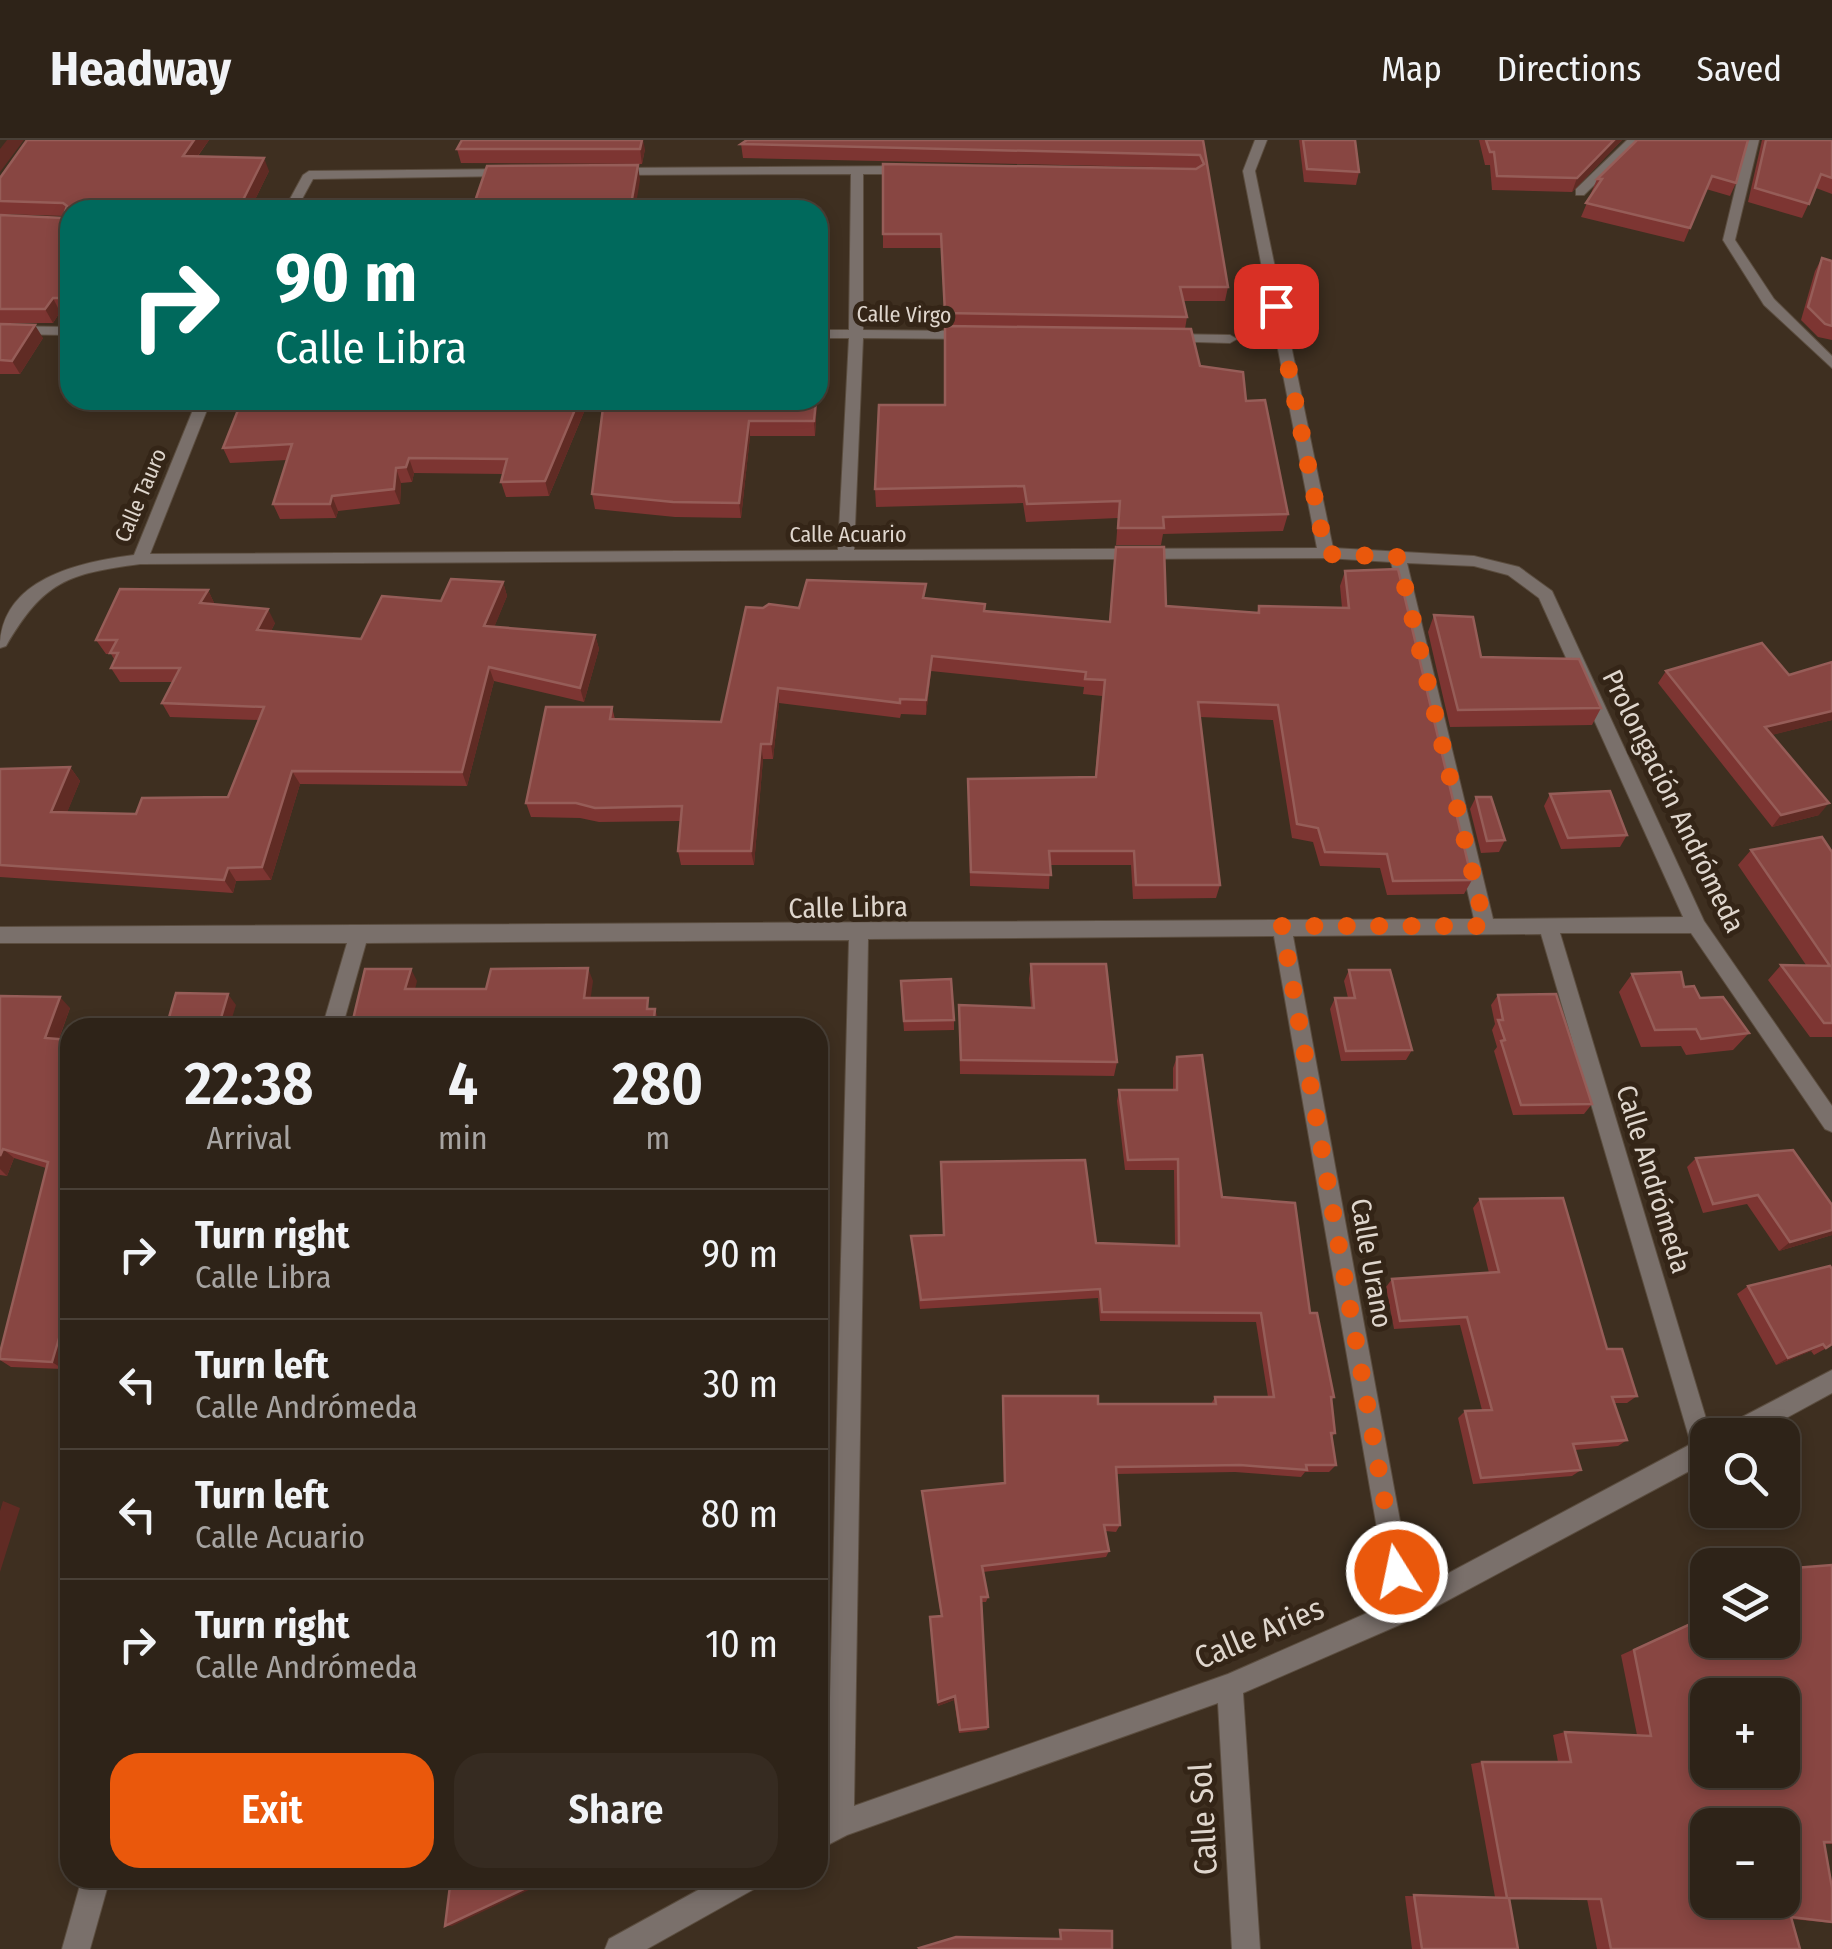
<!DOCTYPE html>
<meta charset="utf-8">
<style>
body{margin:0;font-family:"Fira Sans Condensed",sans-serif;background:#362b21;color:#f1f3f6;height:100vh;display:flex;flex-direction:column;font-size:38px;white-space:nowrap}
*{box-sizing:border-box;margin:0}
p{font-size:32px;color:#a7a4a2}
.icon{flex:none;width:55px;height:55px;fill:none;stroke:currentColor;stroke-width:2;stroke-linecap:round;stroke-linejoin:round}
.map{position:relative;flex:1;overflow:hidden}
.drawer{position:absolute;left:60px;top:878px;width:768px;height:870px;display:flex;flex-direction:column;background:#2e2318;border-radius:30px;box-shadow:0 5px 15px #0003,0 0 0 2px #494037}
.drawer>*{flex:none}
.guide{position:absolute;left:60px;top:60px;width:768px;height:210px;border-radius:30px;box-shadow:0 5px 15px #0003,0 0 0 2px #494037;background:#00695c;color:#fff;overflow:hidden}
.controls{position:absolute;left:1690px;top:1278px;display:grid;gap:20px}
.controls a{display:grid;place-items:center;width:110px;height:110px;border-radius:20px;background:#2e2318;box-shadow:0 5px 15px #0003,0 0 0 2px #494037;font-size:50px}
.pin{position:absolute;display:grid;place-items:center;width:85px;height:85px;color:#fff;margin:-42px;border-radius:20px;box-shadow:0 5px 15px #0006}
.me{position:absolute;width:110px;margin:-55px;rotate:350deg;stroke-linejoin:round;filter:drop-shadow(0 0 8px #0008)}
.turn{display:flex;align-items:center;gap:35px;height:210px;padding:0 50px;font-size:45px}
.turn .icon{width:130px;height:130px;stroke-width:2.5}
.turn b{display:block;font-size:70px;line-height:85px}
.eta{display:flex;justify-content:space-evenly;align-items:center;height:170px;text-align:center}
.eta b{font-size:60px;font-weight:600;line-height:70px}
.button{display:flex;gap:20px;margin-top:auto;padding:20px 50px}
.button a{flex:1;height:115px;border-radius:30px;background:#ea580c;color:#fff;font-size:40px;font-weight:600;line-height:115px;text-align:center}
.button a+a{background:#362b21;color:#f1f3f6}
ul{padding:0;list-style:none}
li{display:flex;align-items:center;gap:30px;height:130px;padding:0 50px;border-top:2px solid #494037}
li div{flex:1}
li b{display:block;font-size:38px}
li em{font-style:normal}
header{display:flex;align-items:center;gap:60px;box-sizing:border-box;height:140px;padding:0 50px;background:#2e2318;border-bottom:2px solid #494037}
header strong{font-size:48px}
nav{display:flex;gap:55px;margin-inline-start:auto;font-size:35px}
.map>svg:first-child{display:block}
</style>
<header>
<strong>Headway</strong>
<nav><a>Map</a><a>Directions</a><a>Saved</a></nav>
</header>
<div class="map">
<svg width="1832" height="1809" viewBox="0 0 1832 1809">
<rect width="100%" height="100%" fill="#3e2f20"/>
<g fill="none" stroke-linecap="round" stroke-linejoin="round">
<g stroke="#5b4d3f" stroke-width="2">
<g id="street">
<path d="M1255 0H1267L1255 31 1333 408 1474 416 1519 427 1552 451 1704 781 1832 966V992L1825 989 1691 793H1560L1711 1295H1708V1321L1413 1479 1243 1553 1260 1809H1232L1218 1563 847 1695 818 1710V1682L827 1677 849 800 366 803 342 888H322L347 803H0V787L1474 779 1391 422 1326 418 140 424C67 434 44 441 6 506L0 508C0 439 79 422 134 415L197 260H211L150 414 838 410 849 198H818V190H849L851 34 607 35V29L611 28 907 26 913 30 907 34H863V190L970 191 977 195 970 199 863 198 854 410 1317 408 1243 31ZM1407 423 1474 426 1508 435 1539 458 1683 777 1493 779ZM1541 794 1691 1304 1413 1452 1293 796ZM1274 796 1390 1463 1228 1534 854 1666 868 799Z"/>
<path d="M1627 0H1640L1584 55H1576V49Z"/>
<path d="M1747 0H1759L1735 100 1774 159 1832 216V228L1764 165 1723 100Z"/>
<path d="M512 29 516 30V36L313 39 296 70H284L303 35 309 31Z"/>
<path d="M0 186 70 187V195L0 194Z"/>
<path d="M1169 194 1230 195 1237 199 1230 203 1164 201 1162 198Z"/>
<path d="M1832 1230V1253L1755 1295H1719L1723 1287Z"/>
<path d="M82 1738H110L90 1809H62Z"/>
<path d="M720 1738H760L756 1748 647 1809H605L609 1799Z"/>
</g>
</g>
<use href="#street" fill="#7a706b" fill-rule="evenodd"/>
</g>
<g fill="#7d3532">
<path d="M27 0H209L198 16 269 31 250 70H70V172H60L53 183H0V75L63 78 64 76 0 74V38Z"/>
<path d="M1203 0 1228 147 1225 161H1183L1187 177 1185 189 1200 226 1246 261 1288 374 1283 391 1163 394 1161 405H1116L1118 378 1026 382 1023 363 876 367 875 349 945 265V187L941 108H883V24L1197 28 743 18 741 4Z"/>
<path d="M1299 0H1355L1359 32 1356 45 1304 42Z"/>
<path d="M1479 0H1622L1572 52 1492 50 1490 25H1485Z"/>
<path d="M1637 0 1736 43 1730 56 1706 49 1684 102 1581 77 1597 39Z"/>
<path d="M1762 0H1832V54L1816 48 1802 78 1748 62Z"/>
<path d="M457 9H645L642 24 461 23Z"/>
<path d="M1822 118 1832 121V200L1818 197 1801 180 1815 131Z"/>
<path d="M0 184 43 198 20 234H0Z"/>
<path d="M242 260H589L549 356 506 357 501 342 503 334 414 333 412 342 401 343 400 364 338 371 336 378 280 379 273 364 287 320 230 323 223 308Z"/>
<path d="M604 260H817L815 296H750L741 378 675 377 595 369 592 354Z"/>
<path d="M1116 407 1166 466 1257 473 1259 466 1342 468 1340 446 1345 431 1472 740 1464 754 1387 755 1380 728 1320 726 1313 702 1292 698 1273 580 1200 577 1220 745 1216 758 1133 759 1131 725H1050L1049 749 970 746 968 639 1095 637 1102 556 1083 554 1084 547 931 531 926 575 901 574 900 578 779 563 773 619H763L754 725H681L678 711 680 681 599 682 580 678 531 677 526 663 612 567 615 579 721 582 763 468H799L925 459 985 471 1109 482Z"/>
<path d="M503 442 507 456 494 487 595 495 599 509 584 562 494 541 467 646 300 644 271 740 236 741 233 753 0 737V629L70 627 80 641 67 672 136 674 228 657 258 580 170 577 162 563 173 542H120L111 528 115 521 111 514H106L96 500 208 450 215 465 275 483 271 491 361 499 441 461Z"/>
<path d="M1434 475 1481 517 1601 568 1592 585 1450 587 1428 492Z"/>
<path d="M1666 531 1789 535 1832 580 1771 595 1819 675 1772 687 1658 543Z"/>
<path d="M1550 654 1627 695 1620 707 1561 709 1544 666Z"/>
<path d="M1476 657 1505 700 1499 712 1481 713 1470 669Z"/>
<path d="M1751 710 1832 712V897H1810L1768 840 1781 825H1806L1738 725Z"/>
<path d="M1031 824 1117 922 1114 936 960 934 959 865 1031 867 1029 839Z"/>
<path d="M1349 830 1412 910 1406 920 1341 921 1330 869 1335 858H1348L1344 841Z"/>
<path d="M1632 834 1684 847 1749 893 1733 910 1686 915 1681 906 1641 907 1619 852Z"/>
<path d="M901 852 954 880V890L904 891Z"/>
<path d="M1498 855 1592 964 1584 974 1513 975 1494 911 1497 907 1492 890 1495 884 1491 865Z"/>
<path d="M0 856 70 868 59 899 63 1229 11 1227 0 1220V1213L46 1028 14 1018 7 1036 0 1035Z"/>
<path d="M1177 917 1222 1057 1310 1173 1334 1257 1331 1261 1335 1293 1332 1297 1336 1325 1329 1332H1305L1301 1337 1235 1332 1116 1334 1120 1385 1116 1392 1105 1391 1109 1411 1106 1417 983 1432 988 1457 986 1462H982L988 1587 987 1590 959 1593 954 1560 938 1566 930 1482 941 1476 922 1351 1004 1344 1002 1264 1003 1256 1098 1264H1211L1215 1257H1268L1256 1182 1100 1181 1098 1158 920 1169 911 1096 1175 1106 1174 1030H1125L1117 961 1119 950H1173V928Z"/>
<path d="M1696 1018 1832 1065V1095L1779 1111 1747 1064 1703 1073 1687 1027Z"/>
<path d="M1480 1059 1607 1209 1637 1256 1627 1263H1614L1627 1300 1618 1306 1575 1310 1581 1330 1572 1336 1473 1344 1458 1278 1465 1271 1482 1270 1460 1185 1394 1189 1386 1147 1392 1139 1489 1133 1473 1068Z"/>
<path d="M1748 1146 1832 1205 1814 1215 1811 1211 1776 1225 1737 1154Z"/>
<path d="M1832 1425V1704H1824L1832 1783 1792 1779 1800 1809H1597L1587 1759H1509L1518 1809H1412L1405 1756 1495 1757 1471 1624 1482 1622H1558L1553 1595 1565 1592 1637 1595 1621 1515 1699 1480 1705 1506 1770 1509 1768 1500H1782V1429Z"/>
</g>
<g fill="#602b24">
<path d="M7 0H24L0 32V9Z"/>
<path d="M194 0H209L188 29 183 16Z"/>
<path d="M642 0H643L645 9 642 24 640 9Z"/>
<path d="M1614 0H1622L1572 52 1577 38Z"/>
<path d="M264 18 269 31 250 70H245L242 62Z"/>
<path d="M638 25 640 40 635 70H630Z"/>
<path d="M819 102 820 117 818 187V149Z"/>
<path d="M53 158 60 172 53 183 45 169Z"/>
<path d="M35 185 43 198 20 234 12 221Z"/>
<path d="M819 201 820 216 818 260V229Z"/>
<path d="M579 260H589L549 356 545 341Z"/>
<path d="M816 260H817L815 296 814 281Z"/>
<path d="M749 281 750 296 741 378 739 363Z"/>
<path d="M409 318 414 333 412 342 406 327Z"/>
<path d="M396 328 401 343 400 364 394 349Z"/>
<path d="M332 356 338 371 336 378 330 364Z"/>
<path d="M503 442 507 456 489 500 484 486Z"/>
<path d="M208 450 215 465 200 463Z"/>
<path d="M268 469 275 483 264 504 257 490Z"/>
<path d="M595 495 599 509 584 562 580 548Z"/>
<path d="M932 516 931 531 926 575V560Z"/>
<path d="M489 527 494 541 467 646 462 632Z"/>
<path d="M778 548 779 563 773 619 771 604Z"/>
<path d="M1832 571V580L1756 599 1765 587Z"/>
<path d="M761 604 763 619 754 725 751 711Z"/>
<path d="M70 627 80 641 62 685 51 672Z"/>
<path d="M292 631 300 644 271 740 262 727Z"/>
<path d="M1829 663 1819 675 1772 687 1781 675Z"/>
<path d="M228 728 236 741 233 753 224 740Z"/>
<path d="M588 828 593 841 589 870 584 858Z"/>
<path d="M411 829 417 841 412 862 405 849Z"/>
<path d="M228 854 236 865 229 888H218Z"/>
<path d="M60 857 70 868 55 909 45 898Z"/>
<path d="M655 869 659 881 658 888H653Z"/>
<path d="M3 1009 14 1018 7 1036 0 1029V1016Z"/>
<path d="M1832 1090V1095L1779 1111 1790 1102Z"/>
<path d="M70 1161V1206L63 1229 52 1222Z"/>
<path d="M1823 1204 1811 1211 1776 1225 1788 1218Z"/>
<path d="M3 1361 20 1368 0 1432V1371Z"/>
<path d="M955 1556 954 1560 938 1566V1562Z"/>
<path d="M547 1738H554L452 1786H445Z"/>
</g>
<g fill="#884642" stroke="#965d58" stroke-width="2.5" fill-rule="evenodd">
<path d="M27 0H194L183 16 264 18 242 62H232L227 70H70V158H53L45 169H0V75L63 78 67 66 63 63 0 61V38Z"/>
<path d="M462 0H642L640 9H457Z"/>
<path d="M747 0H1203L1228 147H1180L1187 177 945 173 941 94H883V24L1196 29 1204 24 1200 15 741 4Z"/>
<path d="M1303 0H1355L1359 32 1307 29Z"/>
<path d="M1486 0H1614L1577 38 1497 36 1494 12H1490Z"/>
<path d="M1637 0H1748L1736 43 1712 36 1690 88 1586 63 1602 39H1597Z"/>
<path d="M1766 0H1832V38L1821 34 1809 64 1755 48Z"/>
<path d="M638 25 630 70H472L487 26Z"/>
<path d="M1822 118 1832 121V186L1825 184 1808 167Z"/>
<path d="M0 184 35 185 12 221 0 220Z"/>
<path d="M945 186 1191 189 1200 226 1243 232 1246 261 1265 260 1288 374 1163 377 1164 388H1118L1120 361 1027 364 1024 346 875 349 879 265H945Z"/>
<path d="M242 260H579L545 341 501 342 507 319 409 318 406 327 396 328 394 349 332 356 330 364H273L292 304 223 308Z"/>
<path d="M604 260H816L814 281H749L739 363 673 362 592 354Z"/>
<path d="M1116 407H1164L1166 466 1259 473V466L1349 468 1345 431 1398 429 1472 740 1393 741 1387 714 1325 712 1318 688 1297 684 1278 565 1198 562 1220 745H1136L1134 711H1049L1051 735 971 732 968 639 1096 637 1105 540 1085 539 1086 532 932 516 926 560 900 559V563L778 548 771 604H761L751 711H678L682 666 595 668 576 663H526L546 567H612L610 579 721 582 746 467 763 468 769 464 799 468 807 440 926 444 923 458 985 464 984 471 1110 482Z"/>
<path d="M451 439 503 442 484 486 595 495 580 548 489 527 462 632 292 631 262 727 228 728 224 740 0 725V629L70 627 51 672 136 674 142 658 228 657 264 567 162 563 180 528H111L118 513H110L117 500H96L120 449 208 450 200 463 268 469 257 490 361 499 382 456 441 461Z"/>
<path d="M1434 475 1473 477 1481 517 1579 519 1601 568 1458 570Z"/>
<path d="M1762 503 1789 535 1832 522V571L1765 587 1829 663 1781 675 1666 531Z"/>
<path d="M1610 651 1627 695 1568 698 1550 654Z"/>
<path d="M1476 657H1491L1505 700 1487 701Z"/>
<path d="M1822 697 1832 712V883H1824L1781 825 1830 826 1751 710Z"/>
<path d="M1031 824H1106L1117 922 961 920 959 865 1034 868Z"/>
<path d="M588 828 584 858H648L647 869H655L653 888H351L365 829H411L405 849H486L491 829Z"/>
<path d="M1349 830H1390L1412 910 1346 911 1335 858H1355Z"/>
<path d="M1681 832 1684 847 1694 846 1700 858 1723 857 1749 893 1701 899 1696 889 1655 890 1632 834Z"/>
<path d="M951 839 954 880 904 881 901 841Z"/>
<path d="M176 853 228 854 218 888H166Z"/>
<path d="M1556 854 1592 964 1521 965 1501 901 1505 900 1498 880H1503L1498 855Z"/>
<path d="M0 856 60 857 45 898 70 900V1161L52 1222 0 1219V1213L48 1022 3 1009 0 1016Z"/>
<path d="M1202 915 1222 1057 1295 1063 1310 1173H1317L1334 1257H1331L1335 1293H1331L1336 1325H1306L1307 1330 1240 1325 1116 1327 1120 1385H1104L1109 1411 982 1426 988 1457H981L988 1587 960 1590 955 1556 938 1562 930 1477 942 1476 922 1351 1005 1343 1003 1256H1098V1264H1216L1215 1257H1274L1261 1173 1102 1172 1100 1149 921 1160 911 1096 944 1095 941 1022 1085 1020 1096 1103 1179 1106 1178 1019 1128 1020 1119 950H1177V917Z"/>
<path d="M1793 1010 1832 1065V1090L1790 1102 1758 1055 1713 1064 1696 1018Z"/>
<path d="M1563 1058 1607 1209H1622L1637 1256 1612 1257 1627 1300 1573 1304 1581 1330 1481 1338 1465 1271 1492 1270 1467 1177 1400 1181 1392 1139 1499 1132 1480 1059Z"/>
<path d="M1830 1126 1832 1129V1204L1826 1208 1823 1204 1788 1218 1748 1146Z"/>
<path d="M1832 1425V1702H1824L1832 1748V1782L1791 1777 1800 1809H1611L1601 1759 1509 1758 1518 1809H1422L1414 1755 1507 1758 1482 1622H1571L1565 1592 1651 1596 1634 1510 1699 1480 1705 1506 1787 1509 1782 1492V1429ZM1708 1555H1782V1630H1708ZM1708 1685H1782V1760H1708Z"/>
<path d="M451 1738H547L445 1786Z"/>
<path d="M1060 1790 1112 1791V1809H920L919 1808 956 1797 1061 1799Z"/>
</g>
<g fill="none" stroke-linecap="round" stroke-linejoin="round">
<path stroke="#ea580c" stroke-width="18" stroke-dasharray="0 32.4" d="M1276 166 1326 414 1398 417 1485 786H1282L1397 1432"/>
</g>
<g text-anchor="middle" stroke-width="10" stroke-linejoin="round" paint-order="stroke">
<g font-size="22" fill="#dfd6cd" stroke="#342517">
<text transform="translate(904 174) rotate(1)" y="8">Calle Virgo</text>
<text transform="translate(140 355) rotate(-67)" y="8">Calle Tauro</text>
<text x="848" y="402">Calle Acuario</text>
</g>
<g font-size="28" fill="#dfd6cd" stroke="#342517">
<text transform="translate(1674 661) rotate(64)" y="10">Prolongación Andrómeda</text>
<text transform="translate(848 767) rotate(-1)" y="10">Calle Libra</text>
<text transform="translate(1654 1039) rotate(73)" y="10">Calle Andrómeda</text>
<text transform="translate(1372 1123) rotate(80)" y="10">Calle Urano</text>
</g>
<g font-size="32" fill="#dfd6cd" stroke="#342517">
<text transform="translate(1259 1493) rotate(-23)" y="11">Calle Aries</text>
<text transform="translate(1203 1679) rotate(-93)" y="11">Calle Sol</text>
</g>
</g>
</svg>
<div class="controls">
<a><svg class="icon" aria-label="search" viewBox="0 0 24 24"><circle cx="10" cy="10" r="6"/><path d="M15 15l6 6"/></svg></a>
<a><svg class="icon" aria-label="layers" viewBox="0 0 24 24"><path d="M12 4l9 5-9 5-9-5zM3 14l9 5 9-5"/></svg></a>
<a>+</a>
<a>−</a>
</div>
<div class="pin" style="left:1276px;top:166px;background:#d93025"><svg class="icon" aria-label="arrive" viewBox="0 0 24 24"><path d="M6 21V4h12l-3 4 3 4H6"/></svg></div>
<svg class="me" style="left:1397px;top:1432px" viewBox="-20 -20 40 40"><circle r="17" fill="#ea580c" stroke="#fff" stroke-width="3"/><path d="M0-11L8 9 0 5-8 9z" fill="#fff"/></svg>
<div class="guide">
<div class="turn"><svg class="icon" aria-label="right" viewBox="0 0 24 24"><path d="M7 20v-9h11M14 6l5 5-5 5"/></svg><div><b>90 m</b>Calle Libra</div></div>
</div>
<section class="drawer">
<div class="eta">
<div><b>22:38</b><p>Arrival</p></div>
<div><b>4</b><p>min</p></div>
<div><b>280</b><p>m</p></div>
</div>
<ul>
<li><svg class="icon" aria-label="right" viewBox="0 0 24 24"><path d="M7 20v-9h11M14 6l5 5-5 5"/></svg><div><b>Turn right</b><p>Calle Libra</p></div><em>90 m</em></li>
<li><svg class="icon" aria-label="left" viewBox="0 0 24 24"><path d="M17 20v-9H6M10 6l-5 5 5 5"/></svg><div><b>Turn left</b><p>Calle Andrómeda</p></div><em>30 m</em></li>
<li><svg class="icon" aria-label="left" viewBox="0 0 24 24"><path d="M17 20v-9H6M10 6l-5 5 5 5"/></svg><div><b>Turn left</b><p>Calle Acuario</p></div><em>80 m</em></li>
<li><svg class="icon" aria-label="right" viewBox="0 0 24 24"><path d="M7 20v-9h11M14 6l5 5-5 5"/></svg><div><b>Turn right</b><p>Calle Andrómeda</p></div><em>10 m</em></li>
</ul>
<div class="button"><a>Exit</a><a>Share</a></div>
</section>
</div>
